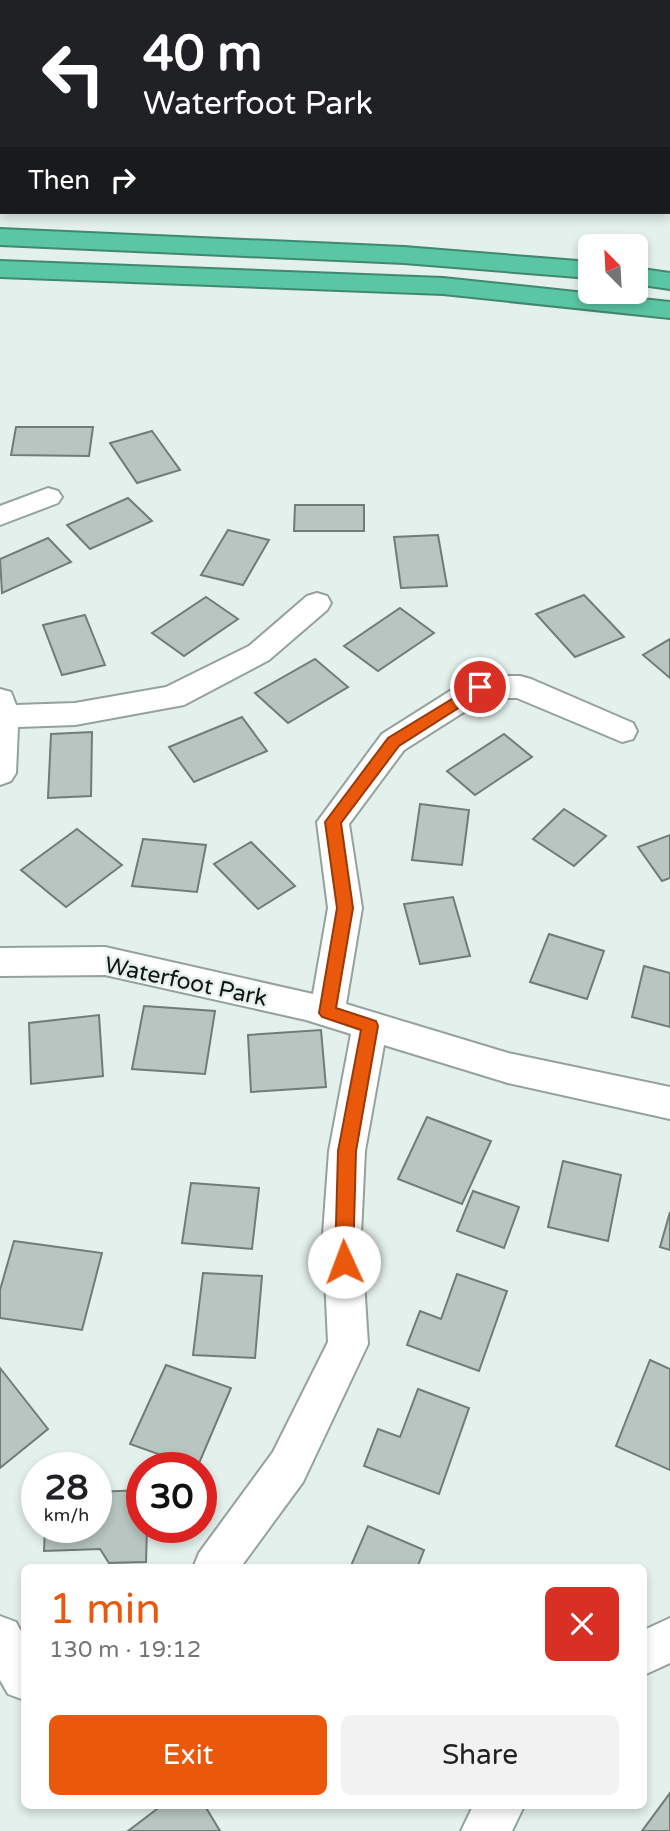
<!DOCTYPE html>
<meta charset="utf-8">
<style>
body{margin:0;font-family:"Varela Round",sans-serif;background:#f2f2f2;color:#202124;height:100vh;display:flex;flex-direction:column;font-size:26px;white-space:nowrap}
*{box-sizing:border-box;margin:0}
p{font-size:23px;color:#757577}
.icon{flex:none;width:38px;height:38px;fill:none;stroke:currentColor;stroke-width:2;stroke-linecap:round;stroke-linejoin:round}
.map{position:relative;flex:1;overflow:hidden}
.details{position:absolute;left:21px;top:1564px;width:626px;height:245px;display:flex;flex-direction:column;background:#fff;border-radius:10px;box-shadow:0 4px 10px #0003}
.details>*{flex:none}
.guide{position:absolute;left:0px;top:0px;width:670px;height:214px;box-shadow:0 4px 10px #0003;background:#202124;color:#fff;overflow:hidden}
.needle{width:46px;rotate:336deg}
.controls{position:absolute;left:578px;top:234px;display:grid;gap:14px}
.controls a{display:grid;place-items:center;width:70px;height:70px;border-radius:10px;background:#fff;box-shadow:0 4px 10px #0003;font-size:35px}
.speed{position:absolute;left:21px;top:1452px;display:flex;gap:14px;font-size:35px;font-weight:700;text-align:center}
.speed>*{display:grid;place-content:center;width:91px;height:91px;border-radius:50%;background:#fff;box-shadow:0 4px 10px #0003;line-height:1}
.speed small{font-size:18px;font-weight:400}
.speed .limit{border:10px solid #d22;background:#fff;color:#111}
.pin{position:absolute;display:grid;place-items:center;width:60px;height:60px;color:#fff;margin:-30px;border:4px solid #fff;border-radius:50%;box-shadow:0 2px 7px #0007}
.me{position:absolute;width:77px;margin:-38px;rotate:358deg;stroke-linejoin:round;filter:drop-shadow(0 0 5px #0008)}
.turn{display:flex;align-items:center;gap:24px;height:147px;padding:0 28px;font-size:32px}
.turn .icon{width:91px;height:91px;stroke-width:2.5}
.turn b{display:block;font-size:49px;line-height:60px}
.then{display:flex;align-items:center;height:66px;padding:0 28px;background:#0003;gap:14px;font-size:26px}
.round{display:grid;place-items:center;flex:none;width:74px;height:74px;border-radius:10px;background:#f2f2f2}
.summary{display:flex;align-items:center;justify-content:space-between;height:119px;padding:0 28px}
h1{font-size:42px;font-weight:600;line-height:52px;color:#ea580c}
.button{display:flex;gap:14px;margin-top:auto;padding:14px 28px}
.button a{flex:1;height:80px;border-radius:10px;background:#ea580c;color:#fff;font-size:28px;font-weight:600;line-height:80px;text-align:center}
.button a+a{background:#f2f2f2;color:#202124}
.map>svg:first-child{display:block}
</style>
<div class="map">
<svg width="670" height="1831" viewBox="0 0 670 1831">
<rect width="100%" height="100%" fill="#e3f0eb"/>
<g fill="#b8c5c0" stroke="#707c77" stroke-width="2">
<path d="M16 427H93L89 456 11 455Z"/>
<path d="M152 431 180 470 137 483 110 443Z"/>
<path d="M128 498 152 521 90 549 67 525Z"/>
<path d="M295 505H364V531H294Z"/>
<path d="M228 530 269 540 243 585 201 575Z"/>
<path d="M438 535 447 586 401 588 394 537Z"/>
<path d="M48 538 71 562 2 593 0 559Z"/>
<path d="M584 595 624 637 575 657 536 614Z"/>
<path d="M206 597 238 619 184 656 152 633Z"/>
<path d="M400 608 434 633 378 671 344 646Z"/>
<path d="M85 615 105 665 62 675 43 625Z"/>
<path d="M670 639V678L643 655Z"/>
<path d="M315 659 348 687 288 723 255 693Z"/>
<path d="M242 717 267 751 194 782 169 747Z"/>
<path d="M92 732 91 796 48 798 51 734Z"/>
<path d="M504 734 532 757 475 795 447 771Z"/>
<path d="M420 804 469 810 462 865 412 860Z"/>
<path d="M564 809 606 836 574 866 533 839Z"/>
<path d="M77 829 122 865 66 907 21 870Z"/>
<path d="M670 835V878L662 881 638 847Z"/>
<path d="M143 839 206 845 197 892 132 886Z"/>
<path d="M251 842 295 886 258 909 214 864Z"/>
<path d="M453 897 470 956 420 964 404 904Z"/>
<path d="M549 934 604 951 587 999 530 982Z"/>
<path d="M644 966 670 973V1027L632 1017Z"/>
<path d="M144 1006 215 1011 205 1074 132 1069Z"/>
<path d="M99 1015 103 1076 31 1084 29 1023Z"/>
<path d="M321 1030 326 1087 251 1092 248 1035Z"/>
<path d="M427 1117 491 1141 462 1204 398 1179Z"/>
<path d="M563 1161 621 1175 608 1241 548 1227Z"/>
<path d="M191 1183 259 1188 252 1249 182 1243Z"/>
<path d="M473 1191 519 1207 504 1248 457 1231Z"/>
<path d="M670 1212V1250L660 1247Z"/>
<path d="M14 1241 102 1253 82 1330 0 1318V1290Z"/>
<path d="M203 1273 262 1276 255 1358 193 1355Z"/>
<path d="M457 1274 507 1291 479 1371 407 1345 420 1311 441 1319Z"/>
<path d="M650 1360 670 1369V1470L616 1446Z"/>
<path d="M166 1365 231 1388 197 1468 130 1444Z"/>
<path d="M0 1368 48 1429 0 1468Z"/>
<path d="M418 1389 469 1408 439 1494 364 1466 378 1429 400 1437Z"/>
<path d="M142 1490V1528H147L146 1562 109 1563 100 1549 44 1551 45 1528H96V1492Z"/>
<path d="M368 1526 424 1550 417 1568H350Z"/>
<path d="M670 1793V1831H642Z"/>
<path d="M161 1806H205L220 1831H128Z"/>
</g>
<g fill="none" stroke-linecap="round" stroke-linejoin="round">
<g stroke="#94a19c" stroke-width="4">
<g id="street">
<path d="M48 488 58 491 62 497 58 503 0 525V506Z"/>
<path d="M317 593 327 596 331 603 327 610 269 660 184 705 75 725 18 727 16 773 11 781 0 785V689L11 692 16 705 75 703 166 687 249 646 307 596Z"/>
<path d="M480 676H520L531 679 633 723 637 731 633 739 622 742 517 698H486L404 750 349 824 362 908 346 1004 508 1053 670 1087V1119L508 1083 384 1045 365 1151 361 1234 368 1344 303 1482 240 1568H193L199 1553 273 1452 328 1342 323 1234 329 1151 351 1034 306 1020 105 975 0 976V948L105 947 313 994 328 908 317 822 382 734 469 679Z"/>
<path d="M0 1616 16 1622 24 1637V1700L8 1694 0 1680Z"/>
<path d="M670 1618V1663L644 1675V1630Z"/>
<path d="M473 1806H524L512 1831H461Z"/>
</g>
</g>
<g stroke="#418871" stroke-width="4">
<g id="highway">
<path d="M0 229 404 247 590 262V278L404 263 0 245Z"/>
<path d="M0 261 443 278 670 302V318L443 294 0 277Z"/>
<path d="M635 268 670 273V289L635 284Z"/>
</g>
</g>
<use href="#street" fill="#fff" fill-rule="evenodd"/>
<use href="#highway" fill="#5bc6a4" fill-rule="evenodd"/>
</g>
<path fill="#ea580c" stroke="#983908" stroke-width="2" d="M480 682 488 687 485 691 399 746 341 823 353 908 336 1008 376 1021 378 1026 356 1151 353 1262 350 1268 344 1270 337 1268 335 1262 338 1151 361 1030 322 1017 319 1013 337 908 325 822 388 738Z"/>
<g text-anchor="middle" stroke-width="5" stroke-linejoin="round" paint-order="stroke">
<g font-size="23" fill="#111513" stroke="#e3f0eb">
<text transform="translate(186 981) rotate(12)" y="8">Waterfoot Park</text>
</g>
</g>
</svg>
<div class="controls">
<a><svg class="needle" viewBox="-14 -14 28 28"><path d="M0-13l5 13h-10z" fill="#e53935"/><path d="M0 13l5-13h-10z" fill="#757577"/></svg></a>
</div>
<div class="speed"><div>28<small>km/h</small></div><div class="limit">30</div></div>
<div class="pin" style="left:480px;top:687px;background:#d93025"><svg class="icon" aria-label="arrive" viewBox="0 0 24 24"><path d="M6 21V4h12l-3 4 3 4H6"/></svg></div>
<svg class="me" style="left:344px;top:1262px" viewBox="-20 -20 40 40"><circle r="19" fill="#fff"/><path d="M0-13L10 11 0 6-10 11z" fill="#ea580c"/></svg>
<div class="guide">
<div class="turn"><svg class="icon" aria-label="left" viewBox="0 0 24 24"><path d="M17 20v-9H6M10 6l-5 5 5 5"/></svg><div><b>40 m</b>Waterfoot Park</div></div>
<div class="then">Then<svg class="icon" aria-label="right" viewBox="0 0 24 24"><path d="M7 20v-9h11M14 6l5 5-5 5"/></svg></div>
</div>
<section class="details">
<div class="summary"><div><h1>1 min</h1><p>130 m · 19:12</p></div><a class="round" style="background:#d93025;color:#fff"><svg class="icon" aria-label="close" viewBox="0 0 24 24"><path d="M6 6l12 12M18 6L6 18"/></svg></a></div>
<div class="button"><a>Exit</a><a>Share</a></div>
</section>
</div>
